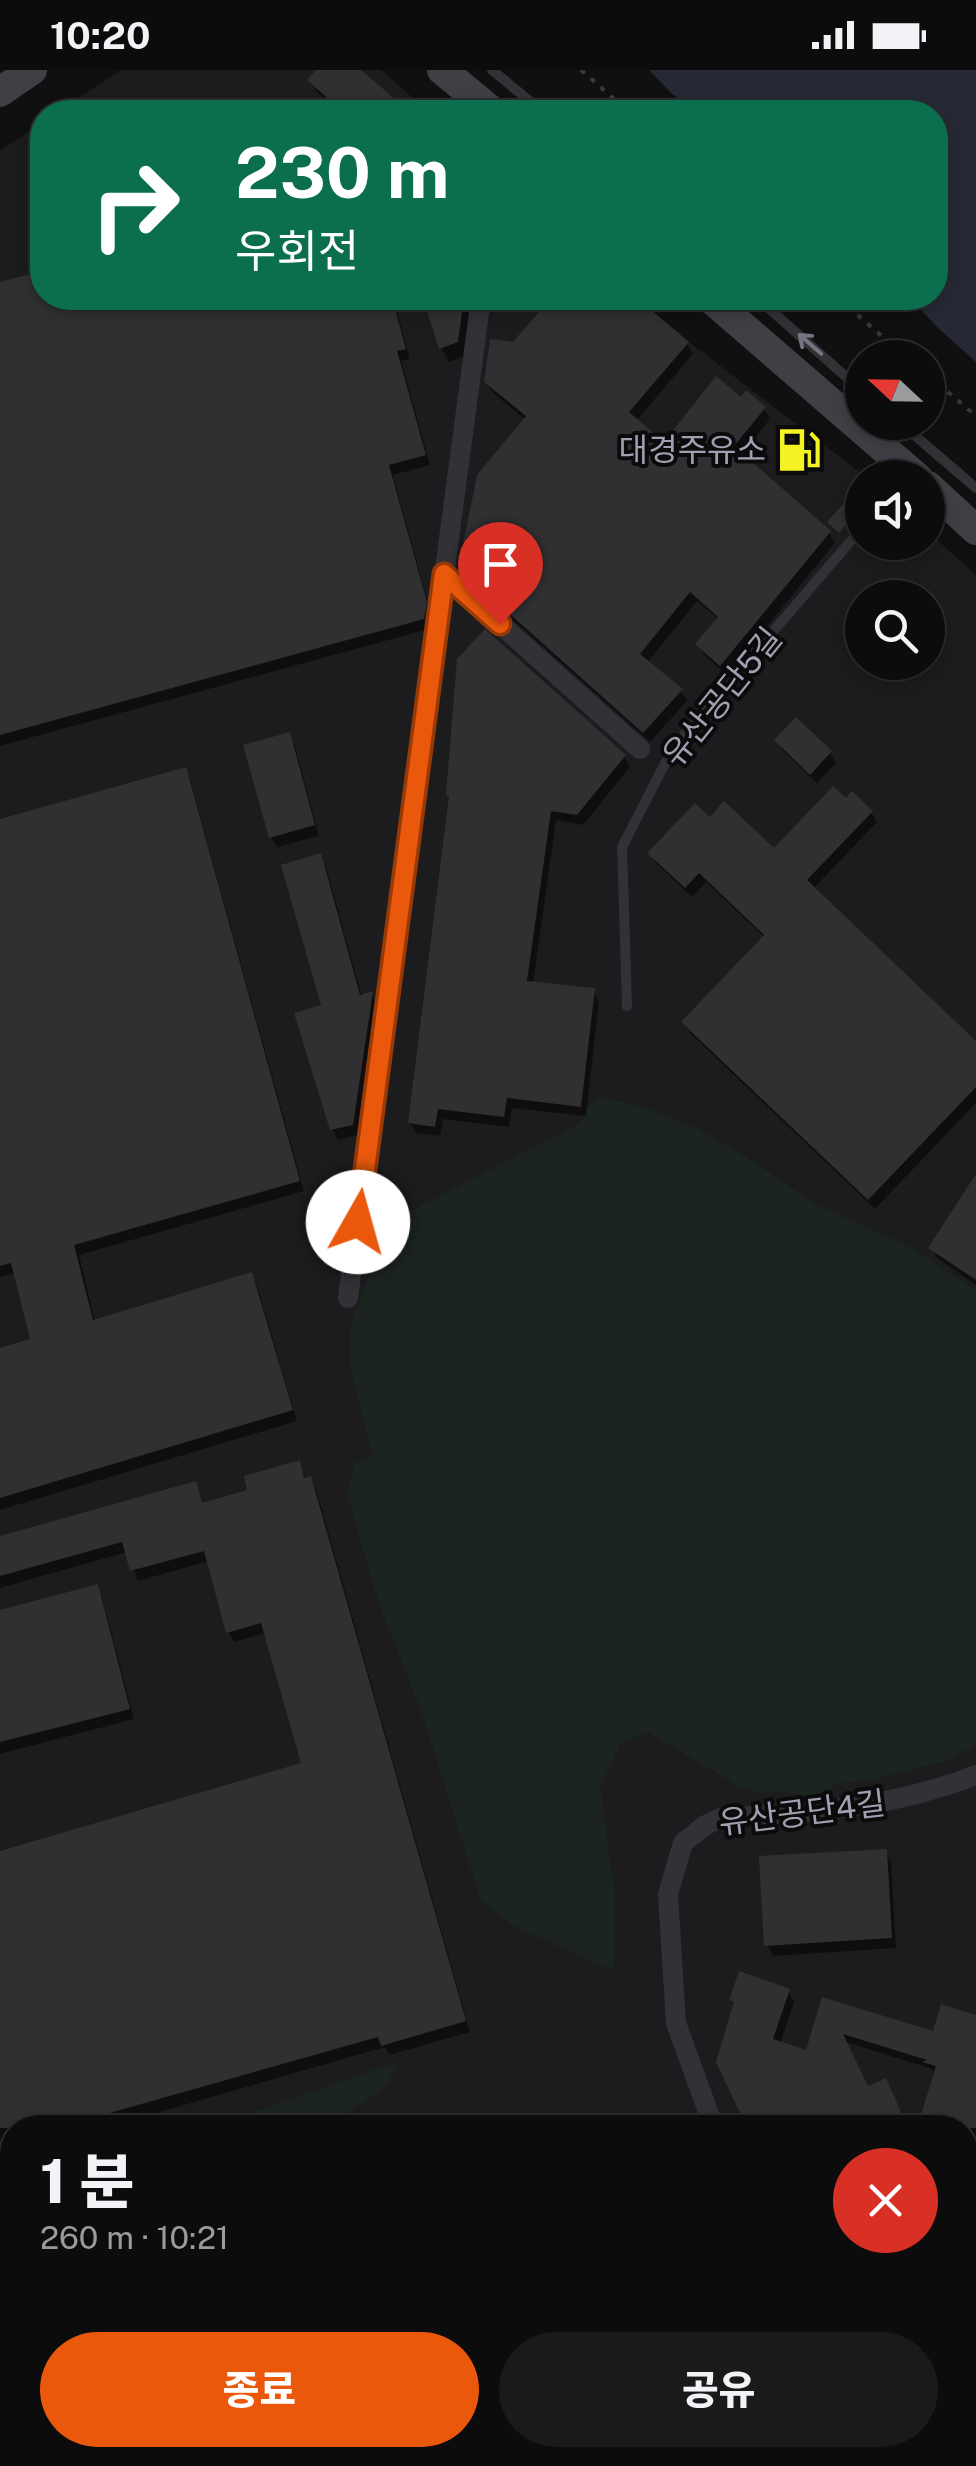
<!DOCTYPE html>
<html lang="ko">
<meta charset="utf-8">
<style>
body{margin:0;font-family:"Public Sans","Noto Sans KR",sans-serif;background:#1a1a1b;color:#f1f3f6;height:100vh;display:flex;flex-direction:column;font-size:38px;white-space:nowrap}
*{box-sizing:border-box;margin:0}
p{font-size:32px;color:#9a9b9d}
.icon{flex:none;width:55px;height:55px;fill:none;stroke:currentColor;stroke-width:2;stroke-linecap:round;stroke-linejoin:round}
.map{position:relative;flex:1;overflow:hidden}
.sheet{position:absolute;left:0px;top:2045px;width:978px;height:352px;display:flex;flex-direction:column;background:#0c0c0d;border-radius:40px 40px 0 0;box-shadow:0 5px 15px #0003,0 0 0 2px #2c2c2e}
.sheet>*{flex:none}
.guide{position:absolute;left:30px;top:30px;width:918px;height:210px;border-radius:40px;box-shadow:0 5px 15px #0003,0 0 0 2px #2c2c2e;background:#0b6e4f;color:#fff;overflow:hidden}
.needle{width:65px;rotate:292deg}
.tools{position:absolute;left:845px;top:270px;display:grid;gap:20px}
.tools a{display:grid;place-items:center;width:100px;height:100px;border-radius:50%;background:#0c0c0d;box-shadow:0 5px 15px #0003,0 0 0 2px #2c2c2e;font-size:50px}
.pin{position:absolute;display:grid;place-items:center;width:85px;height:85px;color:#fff;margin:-102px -42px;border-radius:50% 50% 50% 0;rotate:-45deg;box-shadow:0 0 10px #0007}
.pin .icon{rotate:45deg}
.me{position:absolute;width:110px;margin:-55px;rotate:7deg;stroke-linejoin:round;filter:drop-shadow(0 0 8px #0008)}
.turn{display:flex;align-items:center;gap:35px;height:210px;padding:0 40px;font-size:45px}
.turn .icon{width:130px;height:130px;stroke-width:2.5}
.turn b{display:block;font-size:70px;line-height:85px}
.round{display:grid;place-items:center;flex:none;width:105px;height:105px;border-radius:52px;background:#1a1a1b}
.head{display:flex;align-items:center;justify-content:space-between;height:170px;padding:0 40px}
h1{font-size:60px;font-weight:800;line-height:75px}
.cta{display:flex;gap:20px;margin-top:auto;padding:20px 40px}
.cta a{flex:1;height:115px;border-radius:60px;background:#ea580c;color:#fff;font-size:40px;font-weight:800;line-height:115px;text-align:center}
.cta a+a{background:#1a1a1b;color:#f1f3f6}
.status{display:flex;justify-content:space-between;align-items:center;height:70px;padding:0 50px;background:#0c0c0d;direction:ltr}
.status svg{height:28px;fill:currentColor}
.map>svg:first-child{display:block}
</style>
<div class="status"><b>10:20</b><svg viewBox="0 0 49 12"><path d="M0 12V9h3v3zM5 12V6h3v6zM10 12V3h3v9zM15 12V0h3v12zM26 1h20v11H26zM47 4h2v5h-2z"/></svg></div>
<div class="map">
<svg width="976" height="2396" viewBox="0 0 976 2396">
<rect width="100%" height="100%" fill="#101011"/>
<g fill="#1c1c1e" fill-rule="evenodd">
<path d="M121 0H381L429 42H57Z"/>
<path d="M42 52V228H637L689 272 866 407 862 408V472H928V462L976 505V2396H0V81ZM862 528H928V592H862ZM12 2058H965V2385H12Z"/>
</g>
<g fill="#1c2420">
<path d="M600 1026 660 1043 696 1058 753 1091 813 1133 910 1177 976 1220V1674L946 1691 871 1710 836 1714 821 1728 786 1722 761 1723 739 1716 648 1662 621 1673 600 1716 615 1827 613 1901 512 1855 481 1830 423 1646 378 1530 347 1424 354 1394 372 1385 351 1302 350 1258 370 1202 377 1159 580 1053 588 1036Z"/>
<path d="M399 1991 385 2017 328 2057H213Z"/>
<path d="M12 2129V2203L0 2207V2133Z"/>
</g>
<path fill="#262935" d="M649 0H976V292L937 257 910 228H935V42H699L672 24Z"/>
<g fill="#0007">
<path d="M319 0H358L406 42H340L316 21 310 11Z"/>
<path d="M42 203V228H393L410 289 401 291 430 395 393 405 431 544 429 559 0 676V215Z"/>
<path d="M425 228H474L465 286 449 292 441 278Z"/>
<path d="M549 228H633L687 274 693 284 636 351 664 375 741 330 764 339 770 349 741 385 829 463 835 473 727 605 704 585 698 574 719 550 697 531 647 593 681 621 687 631 650 672 513 550 508 539 468 506 462 495 526 350 493 323 487 312 552 230Z"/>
<path d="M289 665 295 676 319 766 277 777 271 767Z"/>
<path d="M777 671 830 683 836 693 817 713 783 681Z"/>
<path d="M624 686 630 697 583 755 556 750 533 914 593 921 599 931 586 1046 512 1038 509 1057 443 1049 440 1066 416 1063 410 1053 451 729Z"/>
<path d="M184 700 190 710 304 1121 79 1185 95 1252 251 1205 257 1215 297 1351 0 1440V1280L33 1270 16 1203 0 1207V752Z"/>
<path d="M871 742 877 752 813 819 976 975V1033L875 1139 690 963 684 953 765 868 706 812 692 827 656 793 650 783 710 751 774 782Z"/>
<path d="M320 786 326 797 362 927 372 924 377 934 358 1065 338 1070 332 1059 324 937Z"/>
<path d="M976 1109V1215L937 1188 931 1178Z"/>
<path d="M298 1393 306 1410 310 1409 316 1419 470 1962 389 1985 385 1977 104 2058H12V2080L0 2084V1782L304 1695 266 1563 234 1572 228 1562 209 1491 138 1511 127 1482 0 1518V1469L195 1414 203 1435 251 1421Z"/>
<path d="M96 1517 102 1527 134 1649 0 1684V1542Z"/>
<path d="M885 1781 891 1792 896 1878 773 1886 767 1875Z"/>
<path d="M788 1921 794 1932 780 1974 808 1983 824 1931 934 1964 976 1948V2091L965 2088V2058L936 2003 929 1998 846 1972 867 2019 749 2058 735 1936 732 1930Z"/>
<path d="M965 2221 976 2224V2302L965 2299Z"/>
<path d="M965 2327 976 2331V2370L966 2396H920L923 2385H965Z"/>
<path d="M630 2385H661L662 2388 656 2396H634Z"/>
<path d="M807 2385H870L865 2396H802Z"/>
</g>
<g fill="#303033">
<path d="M316 0H361L410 42H343L307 10Z"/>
<path d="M42 201V228H392L406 279 397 281 426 385 389 395 427 532 424 549 0 665V212Z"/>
<path d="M423 228H464L458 272 439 279Z"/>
<path d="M551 228H637L689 272 629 342 664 372 716 306 741 327 746 320 766 337 734 376 831 461 720 596 695 574 718 547 690 522 640 584 683 619 643 663 504 539 508 536 459 495 477 405 526 346 484 312 490 269 513 272Z"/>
<path d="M843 434 855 444 839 463 827 452Z"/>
<path d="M485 559 626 685 577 745 551 741 527 911 595 918 581 1037 507 1028 504 1047 438 1039 435 1057 408 1053 449 726 446 725 457 589Z"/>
<path d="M796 647 832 681 810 705 774 670Z"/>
<path d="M290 662 315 755 269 768 243 675Z"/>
<path d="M186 697 300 1111 74 1175 93 1250 252 1202 293 1340 0 1428V1278L30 1269 11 1193 0 1196V749Z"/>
<path d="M833 716 846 728 852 721 873 741 807 810 976 971V1017L868 1130 681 952 764 865 699 803 685 818 647 783 695 733 710 747 724 731 774 778Z"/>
<path d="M321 783 360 925 373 921 353 1055 330 1060 294 943 321 935 281 795Z"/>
<path d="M976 1104V1210L928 1178Z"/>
<path d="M300 1390 304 1408 311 1406 466 1951 381 1976 378 1967 99 2046 103 2058H0V1781L301 1693 261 1553 226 1563 204 1481 130 1501 122 1472 0 1506V1466L196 1411 202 1433 247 1420 244 1406Z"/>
<path d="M98 1514 130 1639 0 1672V1540Z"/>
<path d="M887 1779 892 1868 764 1876 759 1786Z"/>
<path d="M739 1901 790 1919 773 1969 806 1980 822 1927 933 1961 941 1934 976 1945V2058H917L936 1996 922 1992 927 1990 843 1964 868 2016 886 2008 908 2058H747L716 1992 734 1932 729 1930Z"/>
</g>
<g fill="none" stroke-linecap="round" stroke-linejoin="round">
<g stroke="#37373d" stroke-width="4" stroke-dasharray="5 8" stroke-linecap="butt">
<path d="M581 0 629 42"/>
<path d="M838 228 907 288"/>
<path d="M928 305 976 346"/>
</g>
<g stroke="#323136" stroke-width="10">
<path d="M492 0 543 42"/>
<path d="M757 228 862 321"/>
<path d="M899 352 976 418"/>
<path d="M627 936 622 777 673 678 862 458"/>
</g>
<g stroke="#323136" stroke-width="20">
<path d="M444 504 640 679"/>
<path d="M348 1228 481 228"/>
<path d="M714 2058 676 1953 668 1824 683 1773 704 1756 720 1748C812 1742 889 1739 976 1705"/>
<path d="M669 2396 673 2385"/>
<path d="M739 2396 741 2385"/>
</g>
<g stroke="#3f3f46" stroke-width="30">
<path d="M442 0 493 42"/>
<path d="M0 22 32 0"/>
<path d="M710 228 918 408"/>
<path d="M928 416 976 460"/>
</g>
</g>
<defs><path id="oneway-shaft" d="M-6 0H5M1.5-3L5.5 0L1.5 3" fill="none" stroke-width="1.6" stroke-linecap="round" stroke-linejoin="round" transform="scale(2.5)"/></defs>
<use stroke="#757480" href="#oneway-shaft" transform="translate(810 274) rotate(-139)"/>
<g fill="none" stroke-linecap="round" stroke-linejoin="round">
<g stroke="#983908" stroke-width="25">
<path id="route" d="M358 1152 444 504 500 554"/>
</g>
<use href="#route" stroke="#ea580c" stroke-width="18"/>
</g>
<defs>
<g id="fuel-bare" transform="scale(3.45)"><path d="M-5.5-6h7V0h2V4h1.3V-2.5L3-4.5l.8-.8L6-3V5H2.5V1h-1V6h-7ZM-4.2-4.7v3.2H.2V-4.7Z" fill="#f5f324" stroke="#0b0b0c" stroke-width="2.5" paint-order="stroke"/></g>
</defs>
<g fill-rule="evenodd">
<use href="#fuel-bare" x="799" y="380"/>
</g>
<g text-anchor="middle" stroke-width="8" stroke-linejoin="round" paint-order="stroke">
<g font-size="32" fill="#a1a0b2" stroke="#0b0b0c" text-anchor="end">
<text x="766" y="391">대경주유소</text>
</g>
<g font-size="32" fill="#a1a0b2" stroke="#0b0b0c">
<text transform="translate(722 627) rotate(-51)" y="11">유산공단5길</text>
<text transform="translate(802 1743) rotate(-7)" y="11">유산공단4길</text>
</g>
</g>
</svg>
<div class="tools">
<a><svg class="needle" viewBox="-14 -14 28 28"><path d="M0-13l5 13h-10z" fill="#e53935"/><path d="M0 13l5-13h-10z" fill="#9a9b9d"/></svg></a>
<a><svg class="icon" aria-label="sound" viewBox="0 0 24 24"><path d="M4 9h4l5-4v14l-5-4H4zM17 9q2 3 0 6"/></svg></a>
<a><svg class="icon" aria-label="search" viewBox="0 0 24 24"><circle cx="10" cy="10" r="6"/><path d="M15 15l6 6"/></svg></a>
</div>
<div class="pin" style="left:500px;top:554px;background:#d93025"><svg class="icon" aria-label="arrive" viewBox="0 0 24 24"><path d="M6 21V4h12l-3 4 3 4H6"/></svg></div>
<svg class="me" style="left:358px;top:1152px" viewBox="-20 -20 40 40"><circle r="19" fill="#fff"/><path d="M0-13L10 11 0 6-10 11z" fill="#ea580c"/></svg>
<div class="guide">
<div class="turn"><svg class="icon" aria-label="right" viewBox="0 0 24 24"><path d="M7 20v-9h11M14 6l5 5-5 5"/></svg><div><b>230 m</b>우회전</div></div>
</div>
<section class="sheet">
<div class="head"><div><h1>1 분</h1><p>260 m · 10:21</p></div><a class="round" style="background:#d93025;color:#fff"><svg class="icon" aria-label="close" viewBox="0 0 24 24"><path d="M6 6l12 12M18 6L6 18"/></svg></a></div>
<div class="cta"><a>종료</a><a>공유</a></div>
</section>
</div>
